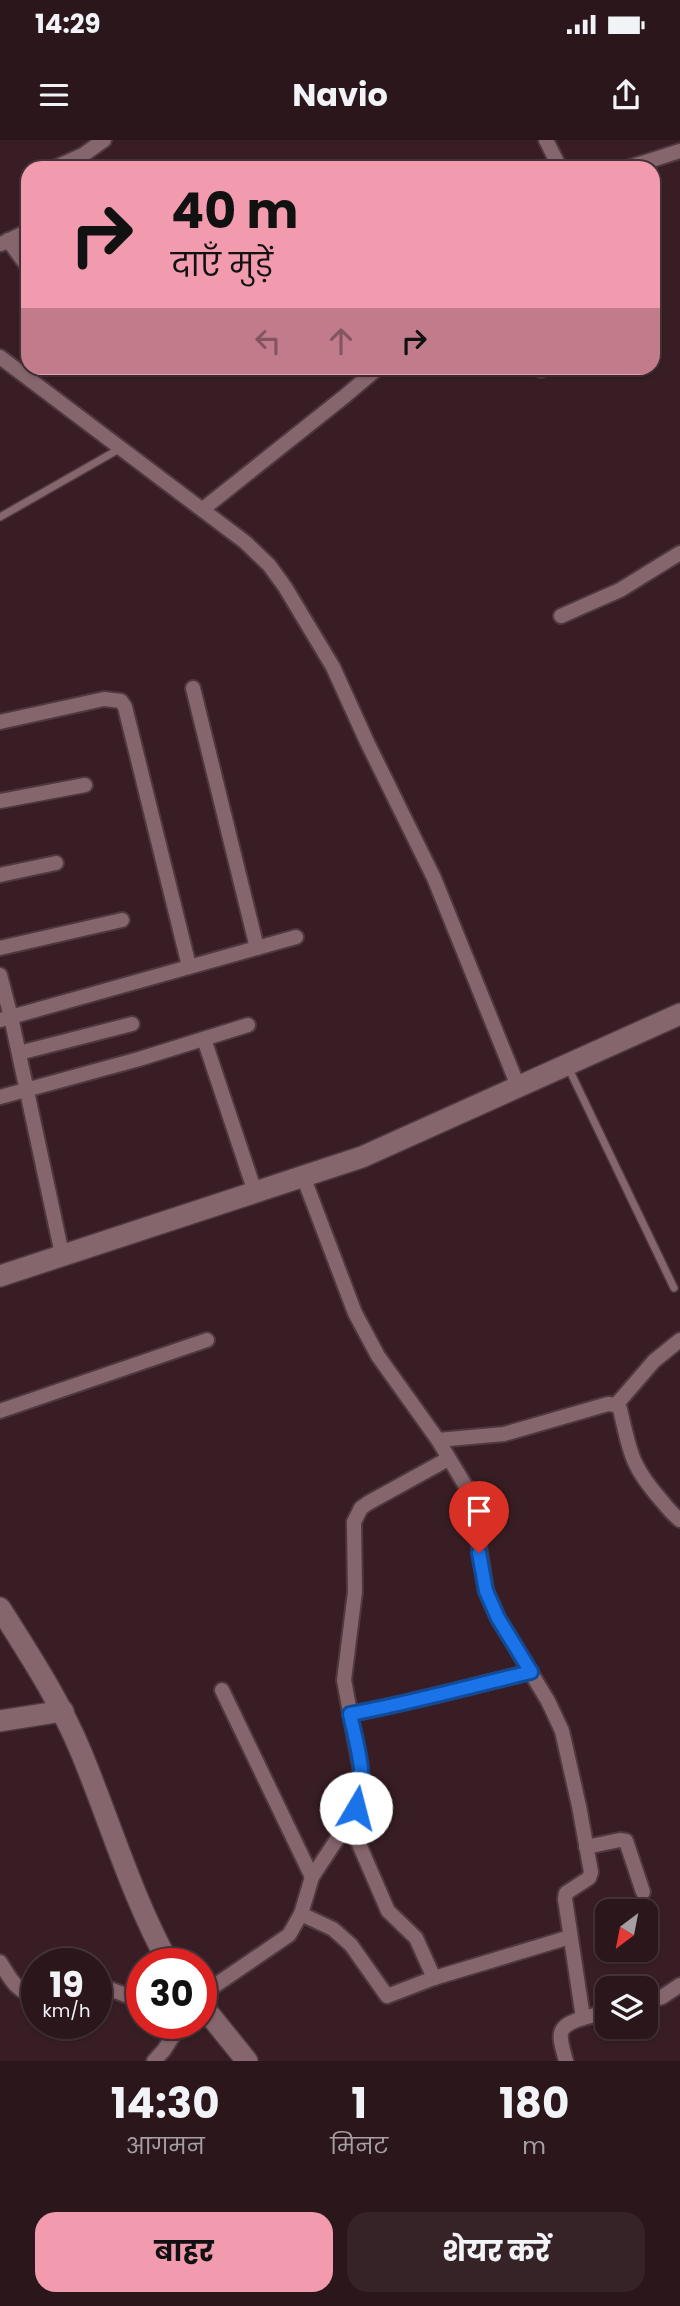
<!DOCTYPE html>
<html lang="hi">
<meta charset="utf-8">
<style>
body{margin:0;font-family:Poppins,"Noto Sans Devanagari",sans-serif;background:#362328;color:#f1f3f6;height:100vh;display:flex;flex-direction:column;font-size:26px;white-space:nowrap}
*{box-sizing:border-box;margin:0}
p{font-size:23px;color:#a59fa3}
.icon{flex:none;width:38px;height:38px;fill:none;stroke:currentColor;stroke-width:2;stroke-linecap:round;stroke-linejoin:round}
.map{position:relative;height:1921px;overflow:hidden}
.sheet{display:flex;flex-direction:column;background:#2a161b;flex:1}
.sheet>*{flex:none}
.hud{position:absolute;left:21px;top:21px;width:639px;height:214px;border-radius:21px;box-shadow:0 2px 5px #0004,0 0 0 2px #46353a;background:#f29aae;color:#111;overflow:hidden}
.needle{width:46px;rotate:212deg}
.controls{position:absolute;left:595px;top:1759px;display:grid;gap:14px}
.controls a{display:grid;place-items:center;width:63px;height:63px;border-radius:14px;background:#2a161b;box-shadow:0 2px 5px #0004,0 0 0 2px #46353a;font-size:35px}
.speed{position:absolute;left:21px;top:1808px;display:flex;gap:14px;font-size:35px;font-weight:700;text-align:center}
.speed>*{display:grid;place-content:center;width:91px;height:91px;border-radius:50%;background:#2a161b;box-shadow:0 2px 5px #0004,0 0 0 2px #46353a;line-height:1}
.speed small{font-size:18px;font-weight:400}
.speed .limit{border:10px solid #d22;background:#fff;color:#111}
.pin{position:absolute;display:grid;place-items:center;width:60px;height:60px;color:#fff;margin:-72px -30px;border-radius:50% 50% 50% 0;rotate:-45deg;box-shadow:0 0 7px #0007}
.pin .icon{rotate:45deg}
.me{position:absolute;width:77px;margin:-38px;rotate:8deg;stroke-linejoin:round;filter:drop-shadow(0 0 5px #0008)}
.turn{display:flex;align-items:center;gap:24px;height:147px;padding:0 35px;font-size:32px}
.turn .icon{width:91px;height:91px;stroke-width:2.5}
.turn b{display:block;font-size:49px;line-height:60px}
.lanes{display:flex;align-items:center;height:66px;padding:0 35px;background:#0003;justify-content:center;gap:35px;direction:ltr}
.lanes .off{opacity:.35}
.eta{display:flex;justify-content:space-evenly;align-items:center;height:119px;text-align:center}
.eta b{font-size:42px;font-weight:700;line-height:49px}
.action{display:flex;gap:14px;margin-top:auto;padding:14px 35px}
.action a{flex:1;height:80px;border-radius:21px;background:#f29aae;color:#111;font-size:28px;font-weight:700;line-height:80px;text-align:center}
.action a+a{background:#362328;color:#f1f3f6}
.status{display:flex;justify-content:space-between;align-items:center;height:49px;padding:0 35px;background:#2a161b;direction:ltr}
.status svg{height:19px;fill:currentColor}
header{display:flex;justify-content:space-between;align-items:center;height:91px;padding:0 35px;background:#2a161b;font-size:32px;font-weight:700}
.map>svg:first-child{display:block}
</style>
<div class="status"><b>14:29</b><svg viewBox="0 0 49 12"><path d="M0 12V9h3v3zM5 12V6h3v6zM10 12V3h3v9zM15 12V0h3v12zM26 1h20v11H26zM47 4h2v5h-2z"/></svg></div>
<header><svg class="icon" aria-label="menu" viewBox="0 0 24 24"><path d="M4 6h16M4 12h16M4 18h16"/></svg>Navio<svg class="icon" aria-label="share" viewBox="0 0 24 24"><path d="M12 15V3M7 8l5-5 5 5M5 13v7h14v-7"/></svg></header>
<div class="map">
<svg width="680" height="1921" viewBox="0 0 680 1921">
<rect width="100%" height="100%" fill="#381e24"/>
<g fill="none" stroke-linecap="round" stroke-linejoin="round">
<g stroke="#4f393e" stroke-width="10">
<g id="lane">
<path d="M0 377 121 308"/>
<path d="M568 927 674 1148"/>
</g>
</g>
<g stroke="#4f393e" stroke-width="18">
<g id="street">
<path d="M546 0 560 28"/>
<path d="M54 28 83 15 104 0"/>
<path d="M627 28 680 11"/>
<path d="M8 100 28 127"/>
<path d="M1 104 28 91"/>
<path d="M0 217 245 402 269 425 285 447 333 527 367 602 434 738 518 946"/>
<path d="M540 228 541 230"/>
<path d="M203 369 345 256 378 228"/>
<path d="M561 476 620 450 680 413"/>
<path d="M193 548 257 808"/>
<path d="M0 582 104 559 121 561 125 567 189 826"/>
<path d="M0 661 85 645"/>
<path d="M0 735 56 723"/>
<path d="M0 808 122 780"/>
<path d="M0 835 11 877 62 1114"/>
<path d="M0 880 296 797"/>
<path d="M204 899 255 1052"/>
<path d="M19 913 132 884"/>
<path d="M0 957 139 919 248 885"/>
<path d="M303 1036 355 1173 378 1216 438 1300 504 1294 608 1264 616 1265 620 1269C630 1312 631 1326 661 1360 667 1367 673 1375 680 1380"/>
<path d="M616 1265 654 1221 680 1200"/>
<path d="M0 1271 207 1200"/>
<path d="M438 1300 471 1355 486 1451 498 1478 548 1561 562 1591 579 1666 591 1732 589 1738 566 1753 565 1759 583 1878C554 1887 559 1895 566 1921"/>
<path d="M222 1550 312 1737"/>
<path d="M350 1574C411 1563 471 1546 531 1532"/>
<path d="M349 1681 388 1771 416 1798 434 1838"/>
<path d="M586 1707 620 1700 626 1701 643 1752"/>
<path d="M301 1774 333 1789 351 1805 387 1856 434 1838 570 1797"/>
<path d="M0 1822C10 1838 17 1854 37 1855"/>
<path d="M96 1844 142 1861"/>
<path d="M201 1855 289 1795 301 1774 312 1737 349 1681 362 1655 360 1626 344 1540 355 1452 354 1382 361 1368 368 1363 448 1319"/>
<path d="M646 1862 662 1857 680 1845"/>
<path d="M583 1878 607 1872"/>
<path d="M154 1921 164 1910 181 1883"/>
</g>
</g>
<g stroke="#4f393e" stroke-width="24">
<g id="secondary">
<path d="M0 1136 362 1017 680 874"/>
<path d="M0 1468C29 1514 60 1561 81 1612 110 1682 132 1757 169 1824"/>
<path d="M0 1581 63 1571"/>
<path d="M201 1864 247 1921"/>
</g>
</g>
<use href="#lane" stroke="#86666d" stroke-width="7"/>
<use href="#street" stroke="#86666d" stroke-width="14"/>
<use href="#secondary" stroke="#86666d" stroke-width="21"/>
</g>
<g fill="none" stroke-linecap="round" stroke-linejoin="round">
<g stroke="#114b97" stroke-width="18">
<path id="route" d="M356 1668C369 1641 356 1603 350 1574 411 1563 471 1546 531 1532L498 1478 486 1451 479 1413"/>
</g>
<use href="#route" stroke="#1a73e8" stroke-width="12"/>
</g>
</svg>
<div class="controls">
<a><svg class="needle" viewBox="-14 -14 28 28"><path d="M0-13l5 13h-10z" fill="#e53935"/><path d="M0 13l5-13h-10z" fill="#a59fa3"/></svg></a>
<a><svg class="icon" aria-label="layers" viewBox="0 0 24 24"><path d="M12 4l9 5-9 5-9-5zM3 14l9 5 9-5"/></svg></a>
</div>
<div class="speed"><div>19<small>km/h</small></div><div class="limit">30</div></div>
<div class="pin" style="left:479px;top:1413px;background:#d93025"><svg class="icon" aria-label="arrive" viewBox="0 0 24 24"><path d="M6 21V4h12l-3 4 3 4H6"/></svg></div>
<svg class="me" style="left:356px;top:1668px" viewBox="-20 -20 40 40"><circle r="19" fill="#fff"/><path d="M0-13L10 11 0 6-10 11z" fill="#1a73e8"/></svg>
<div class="hud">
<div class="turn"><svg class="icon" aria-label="right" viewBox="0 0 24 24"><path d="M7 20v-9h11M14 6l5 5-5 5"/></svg><div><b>40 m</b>दाएँ मुड़ें</div></div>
<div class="lanes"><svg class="icon off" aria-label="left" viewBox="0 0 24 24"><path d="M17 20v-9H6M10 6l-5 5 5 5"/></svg><svg class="icon off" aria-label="ahead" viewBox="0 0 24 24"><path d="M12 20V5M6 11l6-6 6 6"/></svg><svg class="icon" aria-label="right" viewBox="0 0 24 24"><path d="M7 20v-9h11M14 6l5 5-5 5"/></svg></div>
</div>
</div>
<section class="sheet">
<div class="eta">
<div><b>14:30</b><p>आगमन</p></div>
<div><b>1</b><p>मिनट</p></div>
<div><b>180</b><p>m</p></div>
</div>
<div class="action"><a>बाहर</a><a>शेयर करें</a></div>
</section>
